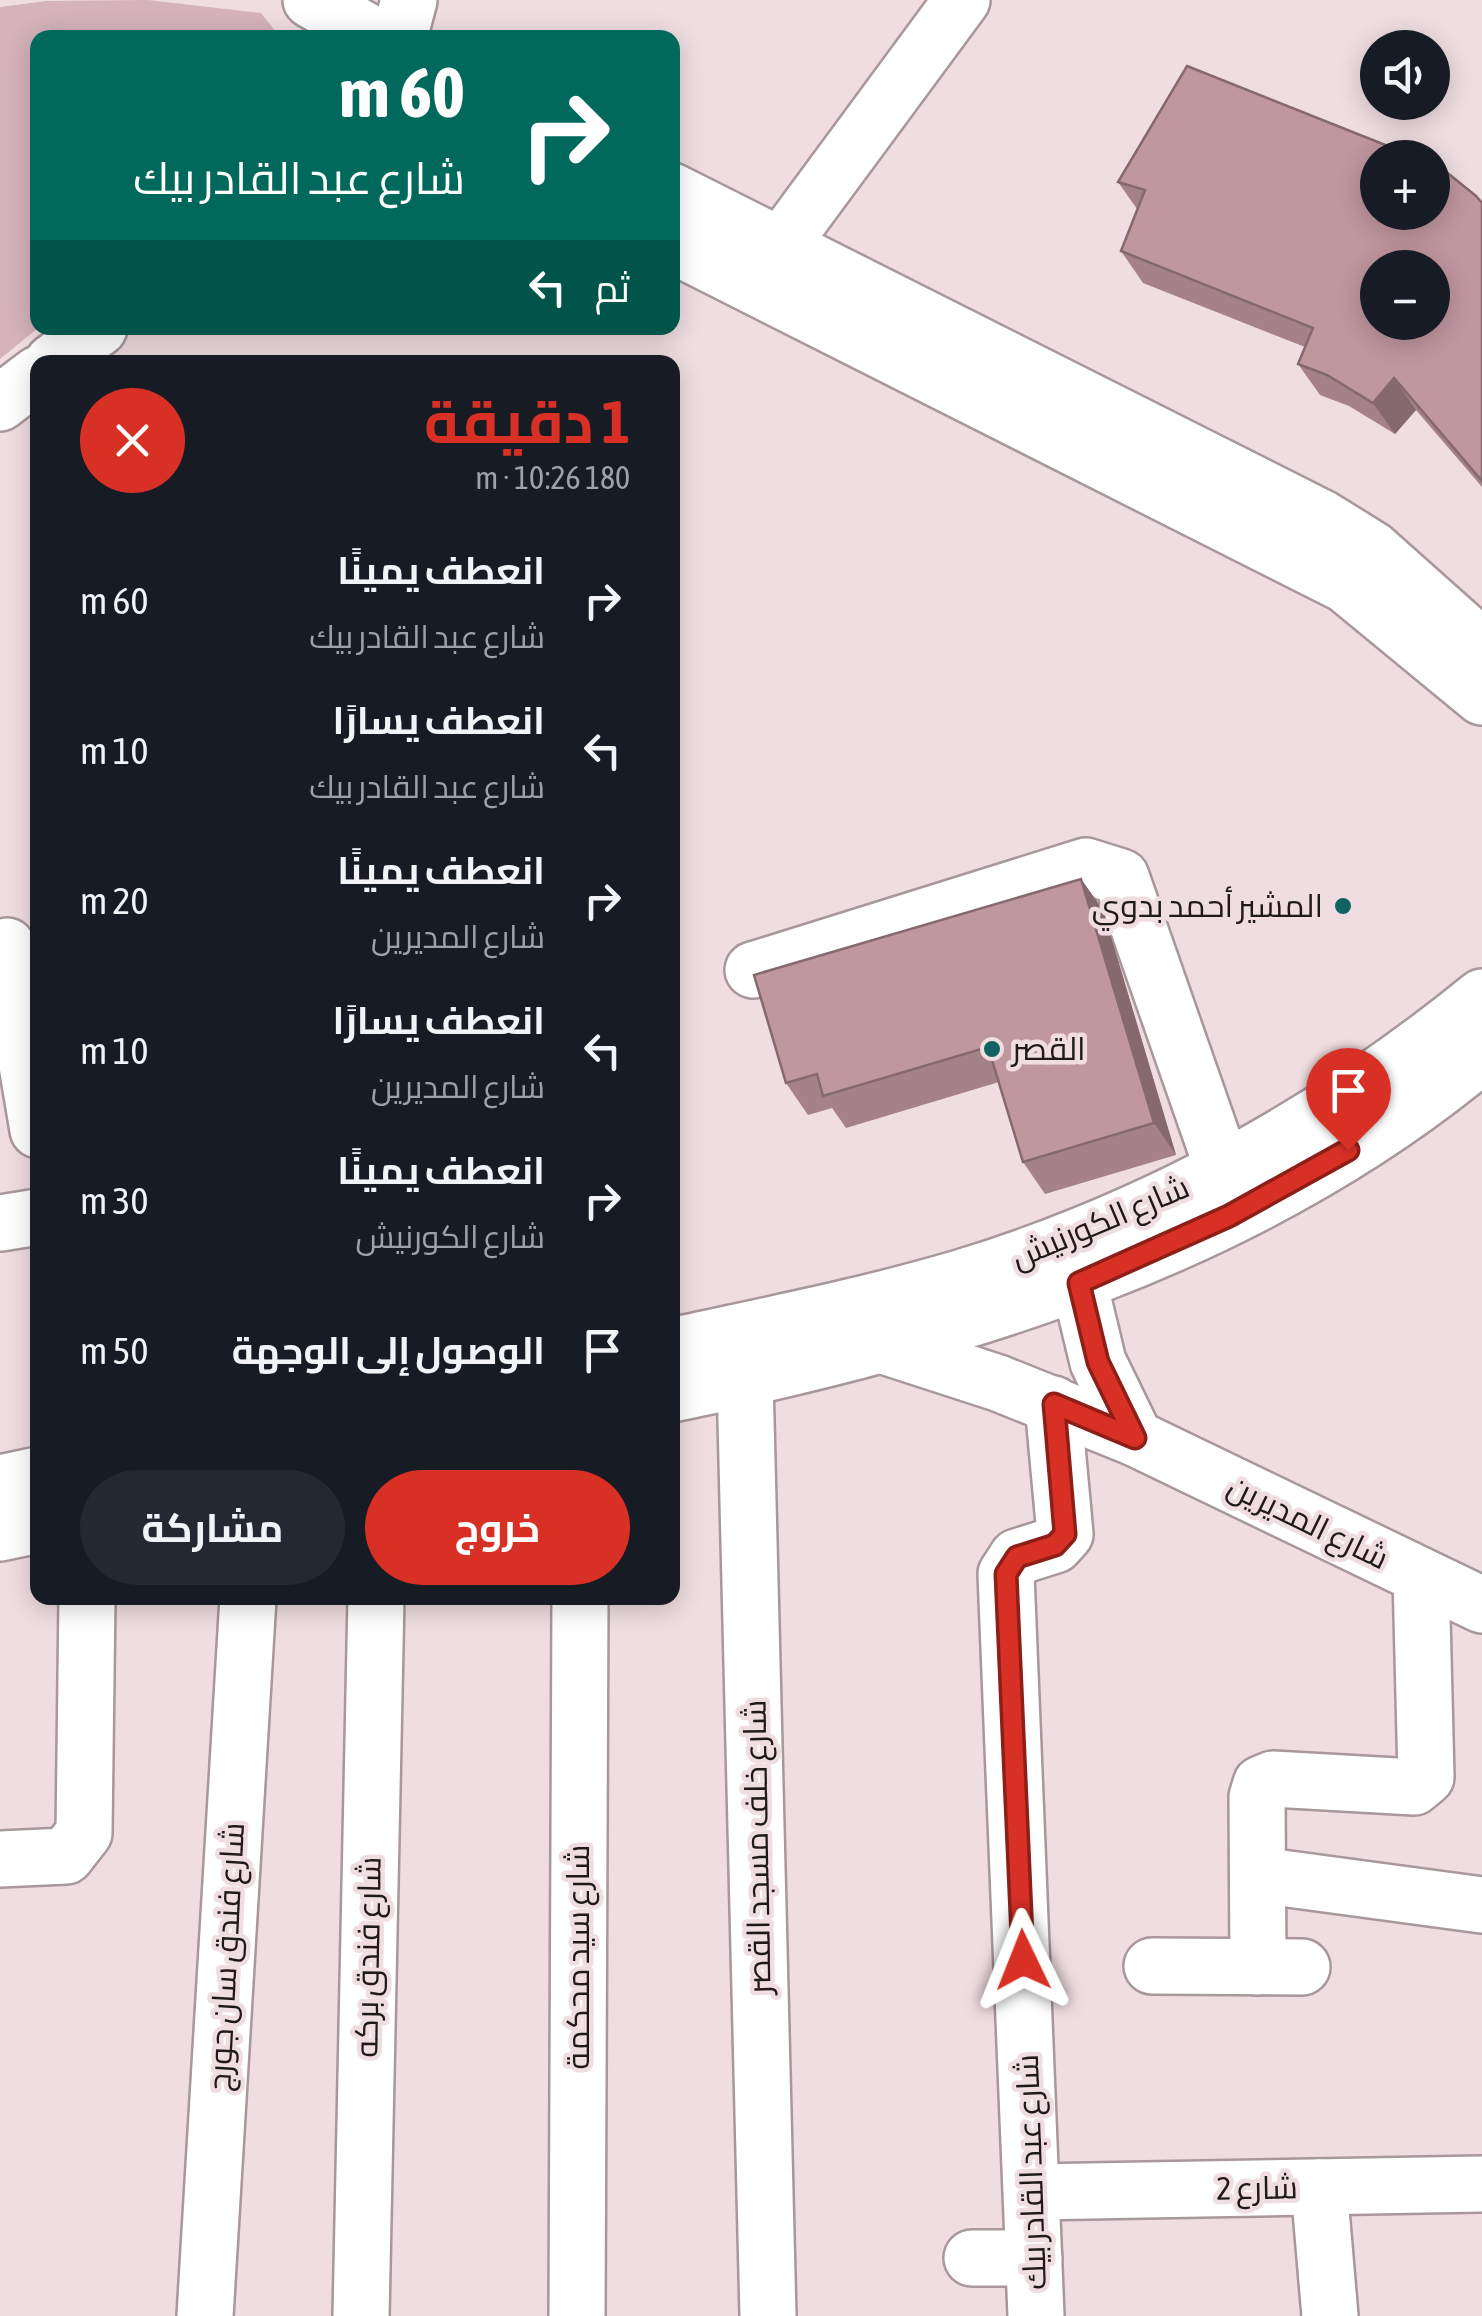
<!DOCTYPE html>
<html lang="ar">
<meta charset="utf-8">
<style>
body{margin:0;font-family:"Asap Condensed",Cairo,sans-serif;background:#242831;color:#f1f3f6;direction:rtl;height:100vh;display:flex;flex-direction:column;font-size:38px;white-space:nowrap}
*{box-sizing:border-box;margin:0}
p{font-size:32px;color:#9ea1a6}
.icon{flex:none;width:55px;height:55px;fill:none;stroke:currentColor;stroke-width:2;stroke-linecap:round;stroke-linejoin:round}
.map{position:relative;flex:1;overflow:hidden;direction:ltr}
.details{position:absolute;left:30px;top:355px;width:650px;height:1250px;display:flex;flex-direction:column;background:#171b24;border-radius:20px;box-shadow:0 5px 25px #0003;direction:rtl}
.details>*{flex:none}
.banner{position:absolute;left:30px;top:30px;width:650px;height:305px;border-radius:20px;box-shadow:0 5px 25px #0003;direction:rtl;background:#00695c;color:#fff;overflow:hidden}
.controls{position:absolute;left:1360px;top:30px;display:grid;gap:20px}
.controls a{display:grid;place-items:center;width:90px;height:90px;border-radius:50%;background:#171b24;box-shadow:0 5px 25px #0003;font-size:50px}
.pin{position:absolute;display:grid;place-items:center;width:85px;height:85px;color:#fff;margin:-102px -42px;border-radius:50% 50% 50% 0;rotate:-45deg;box-shadow:0 0 10px #0007}
.pin .icon{rotate:45deg}
.me{position:absolute;width:110px;margin:-55px;rotate:358deg;stroke-linejoin:round;filter:drop-shadow(0 0 8px #0008)}
.turn{display:flex;align-items:center;gap:35px;height:210px;padding:0 50px;font-size:45px}
.turn .icon{width:130px;height:130px;stroke-width:2.5}
.turn b{display:block;font-size:70px;line-height:85px}
.then{display:flex;align-items:center;height:95px;padding:0 50px;background:#0003;gap:20px;font-size:38px}
.round{display:grid;place-items:center;flex:none;width:105px;height:105px;border-radius:52px;background:#242831}
.headline{display:flex;align-items:center;justify-content:space-between;height:170px;padding:0 50px}
h1{font-size:60px;font-weight:700;line-height:75px;color:#d93025}
.primary-button{display:flex;gap:20px;margin-top:auto;padding:20px 50px}
.primary-button a{flex:1;height:115px;border-radius:60px;background:#d93025;color:#fff;font-size:40px;font-weight:700;line-height:115px;text-align:center}
.primary-button a+a{background:#242831;color:#f1f3f6}
ul{padding:0;list-style:none}
li{display:flex;align-items:center;gap:30px;height:150px;padding:0 50px}
li div{flex:1}
li b{display:block;font-size:38px}
li em{font-style:normal}
.map>svg:first-child{display:block}
</style>
<div class="map">
<svg width="1482" height="2316" viewBox="0 0 1482 2316">
<rect width="100%" height="100%" fill="#efdde1"/>
<path fill="#d4b3ba" d="M148 0 261 13 280 37 38 38V328L0 359V7L47 1Z"/>
<g fill="none" stroke-linecap="round" stroke-linejoin="round">
<g stroke="#a8979b" stroke-width="60">
<g id="minor">
<path d="M311 0 379 38"/>
<path d="M399 38 409 0"/>
<path d="M672 191 1322 518 1372 549 1482 647"/>
<path d="M672 245 1346 585 1482 697"/>
<path d="M759 275 962 0"/>
<path d="M53 362 99 328"/>
<path d="M0 403 38 374"/>
<path d="M7 946 38 1130"/>
<path d="M753 970 1086 866 1121 877 1223 1169"/>
<path d="M0 1223 38 1217"/>
<path d="M1079 1283 1098 1362 1135 1438"/>
<path d="M672 1346C768 1325 865 1306 960 1278 1151 1220 1328 1123 1482 997"/>
<path d="M884 1346 998 1383 1135 1438 1482 1605"/>
<path d="M745 1379 768 2316"/>
<path d="M672 1394C960 1335 1253 1247 1482 1055"/>
<path d="M0 1483 38 1475"/>
<path d="M0 1533 38 1525"/>
<path d="M0 1859 66 1856 84 1833 87 1598"/>
<path d="M1258 1875 1482 1905"/>
<path d="M1152 1966 1302 1967"/>
<path d="M1258 1967 1257 1797 1261 1784 1273 1779 1414 1787 1426 1777 1421 1576"/>
<path d="M1319 2187 1330 2316"/>
<path d="M1033 2192 1482 2184"/>
<path d="M972 2258H1034"/>
<path d="M205 2316 248 1598"/>
<path d="M361 2316 376 1598"/>
<path d="M577 2316 580 1598"/>
<path d="M1036 2316 1006 1574 1017 1557 1055 1545 1065 1534 1053 1404"/>
</g>
</g>
<use href="#minor" stroke="#fff" stroke-width="55"/>
</g>
<g fill="#a58189">
<path d="M1118 182 1482 203V487L1416 410 1395 434 1349 406 1320 395 1298 364 1305 347 1143 283 1121 251 1137 209Z"/>
<path d="M1081 879 1103 910 1176 1155 1045 1194 1023 1162 999 1082 846 1128 832 1108 808 1115 786 1083Z"/>
</g>
<g fill="#86696f">
<path d="M1394 378 1416 410 1395 434 1373 403Z"/>
<path d="M1081 879 1103 910 1176 1155 1154 1123Z"/>
</g>
<g fill="#c0969f" stroke="#86696f" stroke-width="2.5" fill-rule="evenodd">
<path d="M1187 66 1418 158H1378V212H1432V163L1439 166 1476 196 1482 203V481L1394 378 1373 403 1327 375 1298 364 1313 328 1121 251 1145 190 1118 182ZM1378 268H1432V322H1378Z"/>
<path d="M1081 879 1154 1123 1023 1162 988 1047 823 1096 817 1074 786 1083 754 975Z"/>
</g>
<g fill="none" stroke-linecap="round" stroke-linejoin="round">
<g stroke="#8d1f18" stroke-width="25">
<path id="route" d="M1023 1960 1006 1574 1017 1557 1055 1545 1065 1534 1054 1404 1135 1438 1098 1362 1079 1283 1229 1216 1348 1150"/>
</g>
<use href="#route" stroke="#d93025" stroke-width="18"/>
</g>
<g fill="#116263" stroke="#efdde1" stroke-width="4">
<circle cx="1343" cy="906" r="10"/>
<circle cx="992" cy="1049" r="10"/>
</g>
<g text-anchor="middle" stroke-width="9" stroke-linejoin="round" paint-order="stroke">
<g font-size="32" fill="#1f191a" stroke="#efdde1" text-anchor="end">
<text x="1323" y="917">المشير أحمد بدوي</text>
<text x="1012" y="1060" text-anchor="start">القصر</text>
</g>
<g font-size="32" fill="#1f191a" stroke="#efdde1">
<text transform="translate(1100 1222) rotate(-23)" y="11">شارع الكورنيش</text>
<text transform="translate(1308 1522) rotate(26)" y="11">شارع المديرين</text>
<text transform="translate(757 1847) rotate(-91)" y="11">شارع خلف مسجد القصر</text>
<text transform="translate(226 1957) rotate(-87)" y="11">شارع فندق سان جورج</text>
<text transform="translate(368 1957) rotate(-89)" y="11">شارع فندق بركه</text>
<text transform="translate(578 1957) rotate(-90)" y="11">شارع سيد محكمة</text>
<text transform="translate(1031 2172) rotate(-92)" y="11">شارع عبد القادر بيك</text>
<text transform="translate(1257 2188) rotate(-1)" y="11">شارع 2</text>
</g>
</g>
</svg>
<div class="controls">
<a><svg class="icon" aria-label="sound" viewBox="0 0 24 24"><path d="M4 9h4l5-4v14l-5-4H4zM17 9q2 3 0 6"/></svg></a>
<a>+</a>
<a>−</a>
</div>
<div class="pin" style="left:1348px;top:1150px;background:#d93025"><svg class="icon" aria-label="arrive" viewBox="0 0 24 24"><path d="M6 21V4h12l-3 4 3 4H6"/></svg></div>
<svg class="me" style="left:1023px;top:1960px" viewBox="-20 -20 40 40"><path d="M0-17L14 15 0 8-14 15z" fill="#d93025" stroke="#fff" stroke-width="4"/></svg>
<div class="banner">
<div class="turn"><svg class="icon" aria-label="right" viewBox="0 0 24 24"><path d="M7 20v-9h11M14 6l5 5-5 5"/></svg><div><b>60 m</b>شارع عبد القادر بيك</div></div>
<div class="then">ثم<svg class="icon" aria-label="left" viewBox="0 0 24 24"><path d="M17 20v-9H6M10 6l-5 5 5 5"/></svg></div>
</div>
<section class="details">
<div class="headline"><div><h1>1 دقيقة</h1><p>180 m · 10:26</p></div><a class="round" style="background:#d93025;color:#fff"><svg class="icon" aria-label="close" viewBox="0 0 24 24"><path d="M6 6l12 12M18 6L6 18"/></svg></a></div>
<ul>
<li><svg class="icon" aria-label="right" viewBox="0 0 24 24"><path d="M7 20v-9h11M14 6l5 5-5 5"/></svg><div><b>انعطف يمينًا</b><p>شارع عبد القادر بيك</p></div><em>60 m</em></li>
<li><svg class="icon" aria-label="left" viewBox="0 0 24 24"><path d="M17 20v-9H6M10 6l-5 5 5 5"/></svg><div><b>انعطف يسارًا</b><p>شارع عبد القادر بيك</p></div><em>10 m</em></li>
<li><svg class="icon" aria-label="right" viewBox="0 0 24 24"><path d="M7 20v-9h11M14 6l5 5-5 5"/></svg><div><b>انعطف يمينًا</b><p>شارع المديرين</p></div><em>20 m</em></li>
<li><svg class="icon" aria-label="left" viewBox="0 0 24 24"><path d="M17 20v-9H6M10 6l-5 5 5 5"/></svg><div><b>انعطف يسارًا</b><p>شارع المديرين</p></div><em>10 m</em></li>
<li><svg class="icon" aria-label="right" viewBox="0 0 24 24"><path d="M7 20v-9h11M14 6l5 5-5 5"/></svg><div><b>انعطف يمينًا</b><p>شارع الكورنيش</p></div><em>30 m</em></li>
<li><svg class="icon" aria-label="arrive" viewBox="0 0 24 24"><path d="M6 21V4h12l-3 4 3 4H6"/></svg><div><b>الوصول إلى الوجهة</b></div><em>50 m</em></li>
</ul>
<div class="primary-button"><a>خروج</a><a>مشاركة</a></div>
</section>
</div>
